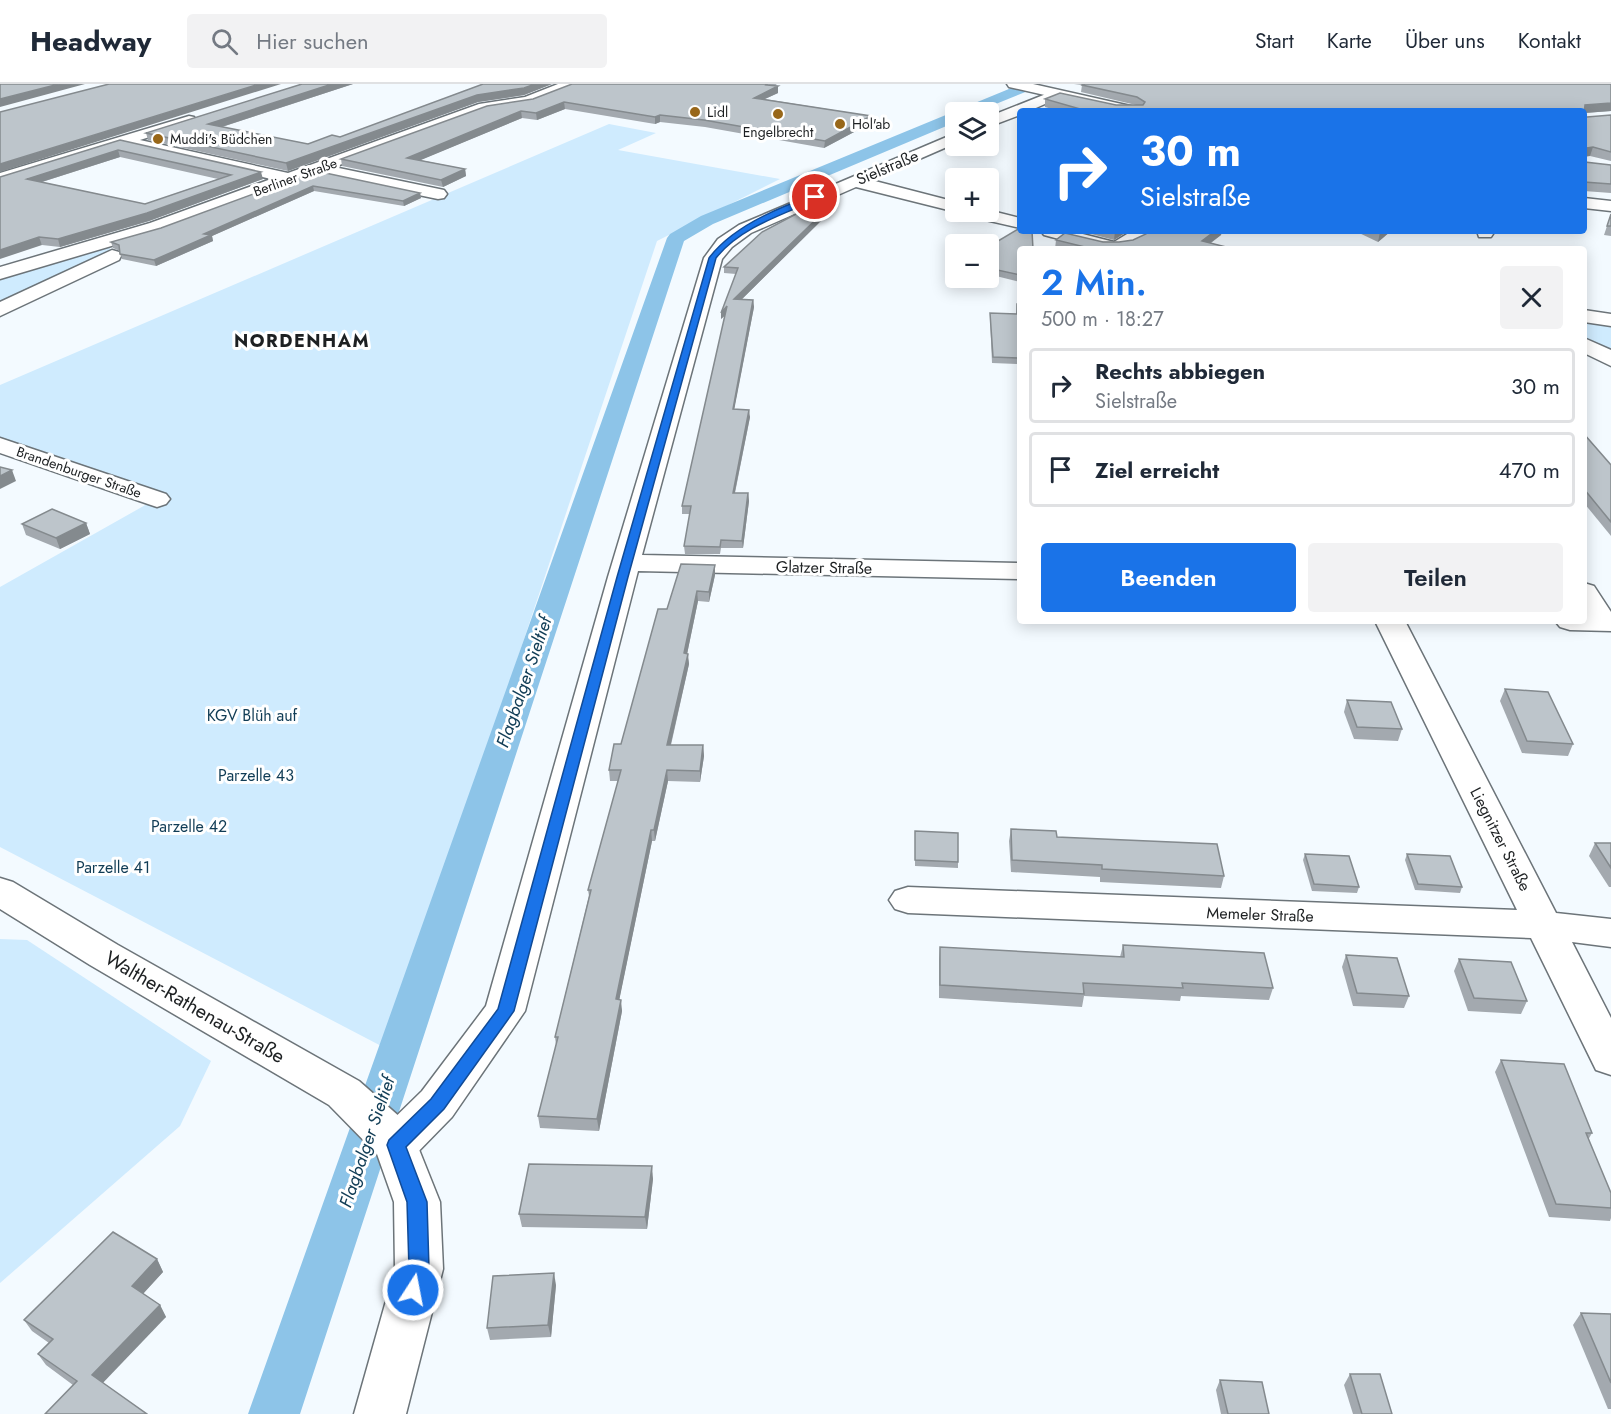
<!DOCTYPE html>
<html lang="de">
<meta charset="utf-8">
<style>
body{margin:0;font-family:Jost,sans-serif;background:#f2f2f3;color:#1f2937;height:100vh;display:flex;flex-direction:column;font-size:22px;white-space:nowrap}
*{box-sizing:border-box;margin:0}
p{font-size:20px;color:#747a83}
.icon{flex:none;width:33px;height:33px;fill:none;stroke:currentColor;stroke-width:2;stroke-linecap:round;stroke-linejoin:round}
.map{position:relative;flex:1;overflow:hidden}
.panel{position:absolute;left:1017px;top:162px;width:570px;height:378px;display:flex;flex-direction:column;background:#fff;border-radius:6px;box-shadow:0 3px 15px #0003}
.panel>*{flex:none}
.top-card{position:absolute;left:1017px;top:24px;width:570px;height:126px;border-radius:6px;box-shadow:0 3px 15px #0003;background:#1a73e8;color:#fff;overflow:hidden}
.controls{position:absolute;left:945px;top:18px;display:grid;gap:12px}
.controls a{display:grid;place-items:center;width:54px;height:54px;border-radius:6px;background:#fff;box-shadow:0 3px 15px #0003;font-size:30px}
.pin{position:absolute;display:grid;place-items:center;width:51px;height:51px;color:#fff;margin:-26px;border:3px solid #fff;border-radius:50%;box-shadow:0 2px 6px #0007}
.me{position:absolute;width:66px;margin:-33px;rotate:11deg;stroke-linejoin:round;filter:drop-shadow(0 0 4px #0008)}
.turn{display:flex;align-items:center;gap:21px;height:126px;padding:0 24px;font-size:27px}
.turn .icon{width:78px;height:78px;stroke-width:2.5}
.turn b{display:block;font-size:42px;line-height:51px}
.round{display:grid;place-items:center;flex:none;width:63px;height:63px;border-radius:6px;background:#f2f2f3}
.overview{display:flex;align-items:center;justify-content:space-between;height:102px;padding:0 24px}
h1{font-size:36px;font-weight:600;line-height:45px;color:#1a73e8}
.primary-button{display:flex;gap:12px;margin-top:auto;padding:12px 24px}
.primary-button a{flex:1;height:69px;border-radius:6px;background:#1a73e8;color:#fff;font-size:24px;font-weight:600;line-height:69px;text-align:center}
.primary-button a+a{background:#f2f2f3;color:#1f2937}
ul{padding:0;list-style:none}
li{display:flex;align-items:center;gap:18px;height:75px;margin:0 12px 9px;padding:0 12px;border:3px solid #e0e1e3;border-radius:6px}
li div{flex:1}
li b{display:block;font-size:22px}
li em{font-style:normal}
header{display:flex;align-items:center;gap:36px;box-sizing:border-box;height:84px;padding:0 30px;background:#fff;border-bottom:2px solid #e0e1e3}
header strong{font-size:28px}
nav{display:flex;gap:33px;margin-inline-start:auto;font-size:21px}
.search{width:420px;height:54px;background:#f2f2f3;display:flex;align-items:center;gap:15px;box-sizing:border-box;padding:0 21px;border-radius:6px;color:#747a83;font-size:22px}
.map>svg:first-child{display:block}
</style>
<header>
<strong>Headway</strong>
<div class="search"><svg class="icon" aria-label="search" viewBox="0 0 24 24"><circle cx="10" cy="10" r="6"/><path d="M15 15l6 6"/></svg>Hier suchen</div>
<nav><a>Start</a><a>Karte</a><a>Über uns</a><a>Kontakt</a></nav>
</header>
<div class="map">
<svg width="1611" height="1330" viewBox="0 0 1611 1330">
<rect width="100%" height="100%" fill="#f3faff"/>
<g fill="#cfebfe">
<path d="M609 40 656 49 618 66 780 95 657 157 387 965 0 763V503L156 415 0 354V301Z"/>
<path d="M99 164H110V167L0 222V193Z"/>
<path d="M1584 236 1611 240V269L1584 258Z"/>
<path d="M0 855 27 856 211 977 180 1042 0 1199Z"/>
</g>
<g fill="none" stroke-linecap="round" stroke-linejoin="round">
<path fill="#8dc4e8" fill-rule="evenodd" d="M1021 0H1040L1038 3 976 28H956V38L713 140 684 157 300 1330H248L667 154 670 150 701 132Z"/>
<g stroke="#6c7479" stroke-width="3">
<g id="minor">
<path d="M558 0H577L575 3 533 20 487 27 334 83 444 106 447 110 444 114 438 115 317 90 162 147 0 195V183L150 139 271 95 123 61 0 99V89L189 32 194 33 196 36 194 39 140 56 288 89 479 20 525 13Z"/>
<path d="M1056 6 1061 7 1063 10 1061 13 1029 27H1020V31L988 43V33Z"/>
<path d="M956 49V59L871 96 956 118V128H959H956L856 103 751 149 732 163 722 175 642 471 1020 479V495L638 487 525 927 452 1033 412 1074 396 1080 380 1074 374 1061 380 1048 422 1007 486 922 608 493 704 174 718 155 739 141Z"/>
<path d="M1584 114 1611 117V127L1584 124Z"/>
<path d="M988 126 1020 134V144L968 132 965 128Z"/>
<path d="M1041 147H1071L1114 158 1132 147H1154C1130 182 1076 159 1044 151Z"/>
<path d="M1477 147H1495L1491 153H1479Z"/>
<path d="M112 166 119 168 121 172 119 176 0 232V218Z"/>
<path d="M1584 226 1611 230V242L1584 238Z"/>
<path d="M1584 254 1611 266V282L1584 269Z"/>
<path d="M0 354 166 410 170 415 166 420 157 423 148 420 0 369Z"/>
<path d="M1584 499 1594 502 1611 528V547L1570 546 1560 543 1555 537H1584Z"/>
<path d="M1375 537H1405L1556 829 1611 835V863L1572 858 1611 934V991L1596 986 1531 854 908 829 895 825 889 816 895 807 908 803 1517 826Z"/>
</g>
</g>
<g stroke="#6c7479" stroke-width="3">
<g id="tertiary">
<path d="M1007 0H1033L1135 23 1142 27H1115L1009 3Z"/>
<path d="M0 794 13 798 118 861 359 997 401 1034 412 1048 440 1118 443 1185 406 1330H354L395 1185 394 1118 377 1070 329 1021 90 881 0 825Z"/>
</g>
</g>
<use href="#minor" fill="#fff" fill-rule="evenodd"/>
<use href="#tertiary" fill="#fff" fill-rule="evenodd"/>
</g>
<g fill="#a3a9af" fill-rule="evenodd">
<path d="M302 0H353L222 43 308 60 340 53 483 0H552L524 11 478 18 288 87 148 56 146 49Z"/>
<path d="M572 0H777L774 2 778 9 765 15 871 32V39L824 64 705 43 660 38 655 40 565 25 537 36 522 34 420 76 465 85 466 92 443 103 342 82 341 75 533 15Z"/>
<path d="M1074 0H1611V27L1585 29 1584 31 1587 33 1611 31V77L1590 72H1586L1585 78 1611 81V109L1584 107V27H1059L1045 23V15L1116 21H1136L1081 8 1082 1Z"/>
<path d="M120 56 263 95 149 137 60 163 42 161 0 93ZM120 73 218 95 145 120 42 98Z"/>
<path d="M316 87 420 109 421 114 404 122 314 107 212 152 213 157 156 182 122 175 120 167 113 164 111 158 161 144Z"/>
<path d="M836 116V122L741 216H753L754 223 734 325 750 333 735 409H748L749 417 743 464H721L720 470H685L684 462 690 430H682V422L725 231 721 235 736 190 724 189V183Z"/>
<path d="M1611 130V152L1604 151Z"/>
<path d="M1080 147H1128L1114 156Z"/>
<path d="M1149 147H1222L1221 151 1211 159 1234 165H1055L1056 156 1119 158 1133 156 1146 150Z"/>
<path d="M1355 147H1391L1378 158Z"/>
<path d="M988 163 1020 165V198L988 190Z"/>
<path d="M1017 220H1020V301H1018L1017 280 992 279 990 235V229L1016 230Z"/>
<path d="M1584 350 1611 381V452L1584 419Z"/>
<path d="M86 439 90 450 60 465 26 451 22 440Z"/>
<path d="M715 481V491L709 518 698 517 687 570 689 580 671 661H703L704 672 700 698 668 697 655 757H652L619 916 622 927 599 1047 540 1044 538 1032 556 961 555 953 589 812 588 806 618 697H610L609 686 621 660 667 525Z"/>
<path d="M1505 605 1573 660 1568 672 1522 669 1500 617Z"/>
<path d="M1347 616 1402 645 1398 657 1354 655 1344 628Z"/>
<path d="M1011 745 1057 753 1224 792 1221 804 1100 798V793L1011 788 1009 757Z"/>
<path d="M915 747 958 778V784L915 782Z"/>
<path d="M1595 759H1611V803H1609L1589 772Z"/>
<path d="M1305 770 1359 803 1357 809 1312 807 1303 776Z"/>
<path d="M1407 770 1462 803 1460 809 1415 806 1405 776Z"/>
<path d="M1123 861 1273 904 1269 916 1181 912 1180 917 1084 912 1082 923 939 914V875L940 863 1120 873Z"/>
<path d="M1346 871 1409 912 1404 924 1353 922 1342 883Z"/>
<path d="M1459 875 1527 917 1521 930 1468 927 1454 887Z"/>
<path d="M1501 976 1592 1049 1588 1056 1611 1109V1134L1610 1137 1549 1133 1495 988Z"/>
<path d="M653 1095 647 1145 522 1143 519 1130Z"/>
<path d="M157 1175 163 1188 143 1210 160 1221 166 1233 73 1301 46 1281 38 1270 49 1259 32 1247 24 1236Z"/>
<path d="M556 1201 551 1253 490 1256 487 1244Z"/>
<path d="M1581 1229 1611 1230V1325H1608L1573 1241Z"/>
<path d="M1350 1290 1392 1330H1353L1344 1301Z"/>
<path d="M1220 1296 1269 1330H1221L1216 1306Z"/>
</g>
<g fill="#848a8e">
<path d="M59 0H85L0 23V15Z"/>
<path d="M259 0H281L0 88V80Z"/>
<path d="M332 0H353L209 47 208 40Z"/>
<path d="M535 0H552L524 11 478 18 288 87 286 79 477 11Z"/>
<path d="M778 2V9L754 20V14Z"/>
<path d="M564 18 565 25 537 36 536 29Z"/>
<path d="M1611 19V27L1584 29 1585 21Z"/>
<path d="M521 27 522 34 409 81 407 74Z"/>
<path d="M660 31V38L655 40V33Z"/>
<path d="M871 32V39L824 64 825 57Z"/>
<path d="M1593 63 1590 72 1584 73 1587 64Z"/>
<path d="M118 66 120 73 29 102 27 95Z"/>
<path d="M465 85 466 92 443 103 441 96Z"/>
<path d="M261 88 263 95 149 137 60 163 58 155Z"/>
<path d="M313 102 314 107 212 152 213 157 156 182 154 176 204 150Z"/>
<path d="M420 109 421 114 404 122 403 117Z"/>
<path d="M836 116V122L735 222 734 215Z"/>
<path d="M1115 147H1128L1114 156Z"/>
<path d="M1215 147H1222L1221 151 1202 165V157Z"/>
<path d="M1381 147H1391L1378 158 1380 148Z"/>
<path d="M39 153 42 161 0 175V166Z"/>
<path d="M753 216 754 223 733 332V325Z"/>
<path d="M727 222 728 229 721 235V229Z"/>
<path d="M749 326 750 333 733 417V409Z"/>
<path d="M12 386 16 397 0 405V392Z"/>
<path d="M748 409 749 417 743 464 742 457Z"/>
<path d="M86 439 90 450 60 465 56 454Z"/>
<path d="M715 481V491L709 518V508Z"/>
<path d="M697 507 698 517 685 580 684 569Z"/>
<path d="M688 570 689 580 668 672 667 661Z"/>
<path d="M703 661 704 672 700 698V687Z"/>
<path d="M667 686 668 697 655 757 654 746Z"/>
<path d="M651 746 652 757 617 927 616 915Z"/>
<path d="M621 916 622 927 599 1047 597 1035Z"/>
<path d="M652 1082 653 1095 647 1145 645 1133Z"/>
<path d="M157 1175 163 1188 139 1214 132 1202Z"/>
<path d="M554 1189 556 1201 551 1253 548 1241Z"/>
<path d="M160 1221 166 1233 99 1303 92 1291Z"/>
</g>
<g fill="#bdc5cb" stroke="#848a8e" stroke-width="1.5" fill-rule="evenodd">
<path d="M0 0H59L0 15Z"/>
<path d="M109 0H259L0 80V28Z"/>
<path d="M302 0H332L208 40 308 60 332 51 340 53 483 0H535L524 4 477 11 286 79 146 49Z"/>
<path d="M572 0H767L766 1 778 2 754 14 871 32 825 57 704 36 660 31 655 33 564 18 536 29 521 27 407 74 465 85 441 96 341 75 487 22 533 15Z"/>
<path d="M1083 0H1611V19L1585 21 1584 31 1587 33 1611 31V68L1593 63 1587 64 1585 78 1611 81V100L1584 98V27H1087L1045 15 1060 9 1116 21H1143L1145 18 1137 13 1082 1Z"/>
<path d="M120 56 261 88 147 129 58 155 39 153 0 166V93ZM118 66 231 91 145 120 27 95Z"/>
<path d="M316 87 420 109 403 117 313 102 204 150 211 151 154 176 120 170 119 161 111 158 161 144Z"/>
<path d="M832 111 836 116 734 215 753 216 733 325 749 326 733 409H748L742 457 721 456 720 463 684 462 691 422H682L727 222 721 229 738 184 724 183 762 148Z"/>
<path d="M1611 130V142H1607Z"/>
<path d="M1020 144V147H1032L1033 165H1020V191L988 184V163Z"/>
<path d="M1149 147H1215L1202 157 1234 165H1093L1056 156 1065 149 1103 158H1119L1133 156 1146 150Z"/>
<path d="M1017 220H1020V295H1019L1018 274 993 273 990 229 1017 230Z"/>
<path d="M1584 350 1611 381V438L1584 405Z"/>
<path d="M0 383 12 386 0 392Z"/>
<path d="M52 425 86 439 56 454 22 440Z"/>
<path d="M681 480 715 481 709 508 697 507 684 569 688 570 667 661H703L700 687 667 686 654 746H651L616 915 621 916 597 1035 538 1032 558 953H555L591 806H588L621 686H609L614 660H621L658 525H667Z"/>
<path d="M1505 605 1548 608 1573 660 1527 657Z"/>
<path d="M1347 616 1391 618 1402 645 1357 643Z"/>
<path d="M1011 745 1056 747 1057 753 1217 760 1224 792 1102 785V781L1012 776Z"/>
<path d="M915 747 958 749V778L915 776Z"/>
<path d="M1595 759H1611V784Z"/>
<path d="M1305 770 1349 772 1359 803 1314 800Z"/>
<path d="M1407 770 1450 772 1462 803 1418 800Z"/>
<path d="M1123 861 1264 869 1273 904 1182 899 1183 904 1083 899 1084 910 940 901V863L1124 873Z"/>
<path d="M1346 871 1397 874 1409 912 1357 909Z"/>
<path d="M1459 875 1511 878 1527 917 1474 914Z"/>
<path d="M1501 976 1564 980 1592 1049H1586L1611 1109V1124L1556 1120Z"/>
<path d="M529 1080 652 1082 645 1133 519 1130Z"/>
<path d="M113 1148 157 1175 132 1202 160 1221 92 1291 147 1330H45L77 1297 38 1270 53 1255 24 1236Z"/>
<path d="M554 1189 548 1241 487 1244 493 1192Z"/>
<path d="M1581 1229 1611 1230V1299Z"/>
<path d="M1350 1290H1380L1392 1330H1362Z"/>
<path d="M1220 1296 1262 1298 1269 1330H1228Z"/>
</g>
<path fill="#1a73e8" stroke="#114b97" stroke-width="1.5" d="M815 111 818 115C782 131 741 143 716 174L628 493 514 927 444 1025 406 1063 427 1118 429 1185 420 1213 413 1215 406 1213 403 1206 409 1185 407 1118 387 1061 389 1056 431 1015 498 925 617 493 709 174C732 143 779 123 815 111Z"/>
<g fill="#986719" stroke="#fff" stroke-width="2">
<circle cx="695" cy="28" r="6"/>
<circle cx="778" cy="30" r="6"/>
<circle cx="840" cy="40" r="6"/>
<circle cx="158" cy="55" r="6"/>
</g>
<g text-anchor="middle" stroke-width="6" stroke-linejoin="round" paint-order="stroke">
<g font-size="14" fill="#1d2022" stroke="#fff" text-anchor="start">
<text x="707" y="33">Lidl</text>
<text x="852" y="45">Hol'ab</text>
<text x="778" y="53" text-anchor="middle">Engelbrecht</text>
<text x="170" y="60">Muddi's Büdchen</text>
</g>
<g font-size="14" fill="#1d2022" stroke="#fff">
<text transform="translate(295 93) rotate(-20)" y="5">Berliner Straße</text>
<text transform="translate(79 388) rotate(19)" y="5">Brandenburger Straße</text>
</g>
<g font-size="16" fill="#1d2022" stroke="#fff">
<text transform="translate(887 83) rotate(-23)" y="6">Sielstraße</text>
<text transform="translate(824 483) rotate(1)" y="6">Glatzer Straße</text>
<text transform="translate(1501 755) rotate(63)" y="6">Liegnitzer Straße</text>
<text transform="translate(1260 830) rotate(2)" y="6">Memeler Straße</text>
</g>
<g font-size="16" fill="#103c55" stroke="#fff">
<text x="252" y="637">KGV Blüh auf</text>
<text x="256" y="697">Parzelle 43</text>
<text x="189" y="748">Parzelle 42</text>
<text x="113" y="789">Parzelle 41</text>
</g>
<g font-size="18" font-weight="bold" letter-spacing="1.5" fill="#1d2022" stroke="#fff">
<text x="302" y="263">NORDENHAM</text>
</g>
<g font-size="18" font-style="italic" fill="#113d56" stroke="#fff">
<text transform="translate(524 598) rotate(-71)" y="6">Flagbalger Sieltief</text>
<text transform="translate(367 1058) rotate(-71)" y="6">Flagbalger Sieltief</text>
</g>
<g font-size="20" fill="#1d2022" stroke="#fff">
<text transform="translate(195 923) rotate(30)" y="7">Walther-Rathenau-Straße</text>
</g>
</g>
</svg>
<div class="controls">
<a><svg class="icon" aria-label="layers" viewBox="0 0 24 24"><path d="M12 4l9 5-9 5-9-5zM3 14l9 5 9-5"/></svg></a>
<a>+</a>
<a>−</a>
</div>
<div class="pin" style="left:815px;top:113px;background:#d93025"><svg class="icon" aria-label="arrive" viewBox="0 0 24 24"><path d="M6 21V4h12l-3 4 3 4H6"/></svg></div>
<svg class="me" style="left:413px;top:1206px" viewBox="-20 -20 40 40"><circle r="17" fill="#1a73e8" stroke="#fff" stroke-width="3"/><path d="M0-11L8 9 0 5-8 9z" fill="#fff"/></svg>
<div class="top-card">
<div class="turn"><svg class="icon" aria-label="right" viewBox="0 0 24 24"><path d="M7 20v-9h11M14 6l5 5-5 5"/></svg><div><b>30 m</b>Sielstraße</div></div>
</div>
<section class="panel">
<div class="overview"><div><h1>2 Min.</h1><p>500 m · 18:27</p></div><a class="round"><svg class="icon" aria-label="close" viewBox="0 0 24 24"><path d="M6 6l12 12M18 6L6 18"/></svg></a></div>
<ul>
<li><svg class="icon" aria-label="right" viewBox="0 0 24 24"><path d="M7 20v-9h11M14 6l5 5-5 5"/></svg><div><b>Rechts abbiegen</b><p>Sielstraße</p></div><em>30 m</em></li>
<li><svg class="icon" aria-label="arrive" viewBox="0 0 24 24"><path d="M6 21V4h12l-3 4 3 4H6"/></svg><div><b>Ziel erreicht</b></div><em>470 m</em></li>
</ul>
<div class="primary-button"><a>Beenden</a><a>Teilen</a></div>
</section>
</div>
